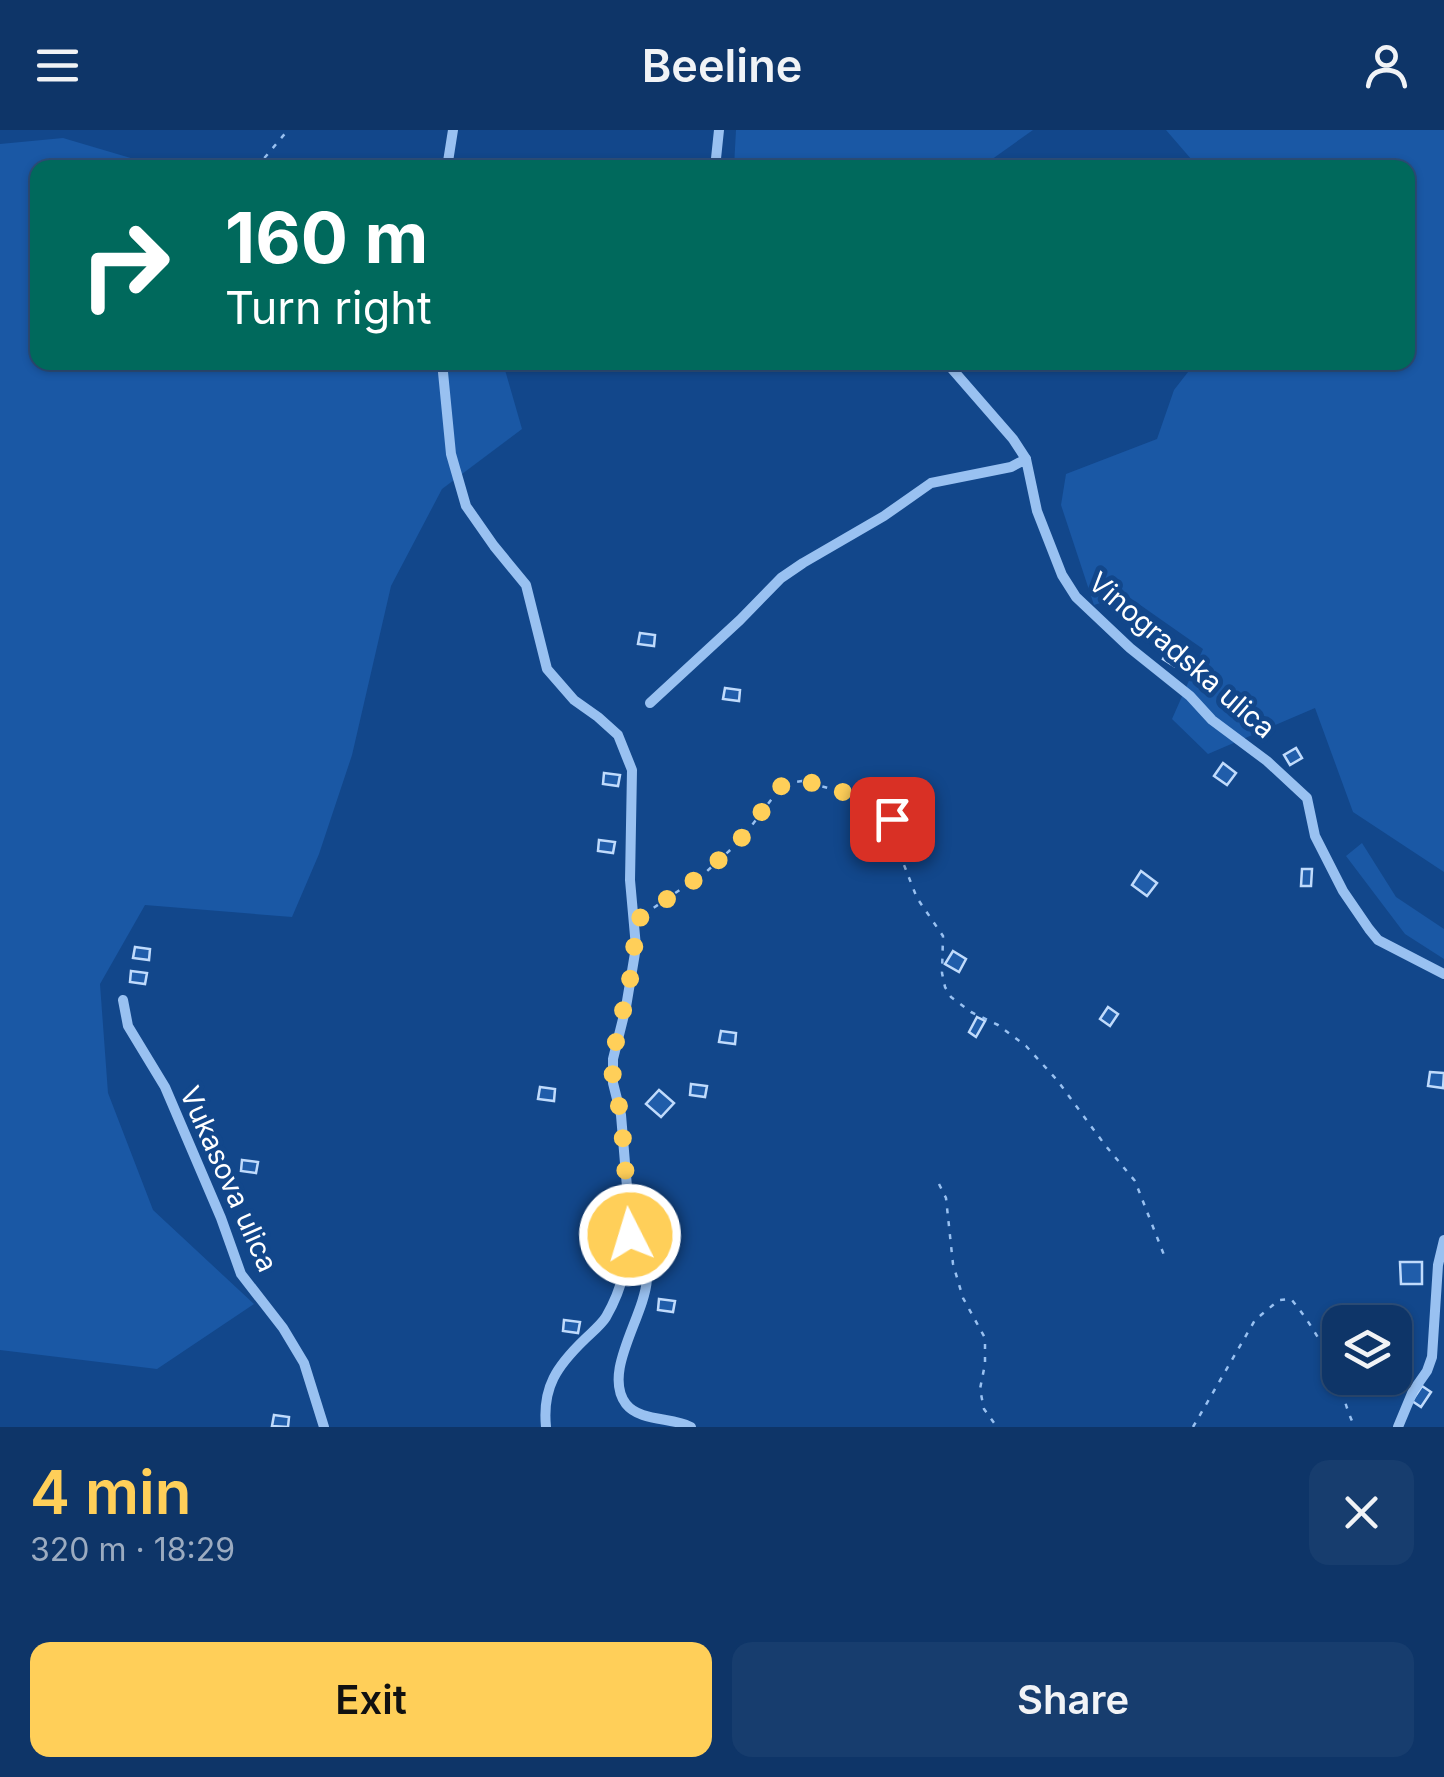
<!DOCTYPE html>
<meta charset="utf-8">
<style>
body{margin:0;font-family:Inter,sans-serif;background:#173d6e;color:#f1f3f6;height:100vh;display:flex;flex-direction:column;font-size:38px;white-space:nowrap}
*{box-sizing:border-box;margin:0}
p{font-size:32px;color:#9babc0}
.icon{flex:none;width:55px;height:55px;fill:none;stroke:currentColor;stroke-width:2;stroke-linecap:round;stroke-linejoin:round}
.map{position:relative;height:1297px;overflow:hidden}
.sheet{display:flex;flex-direction:column;background:#0e3568;flex:1}
.sheet>*{flex:none}
.banner{position:absolute;left:30px;top:30px;width:1385px;height:210px;border-radius:20px;box-shadow:0 2px 8px #0004,0 0 0 2px #2e507c;background:#00695c;color:#fff;overflow:hidden}
.buttons{position:absolute;left:1322px;top:1175px;display:grid;gap:20px}
.buttons a{display:grid;place-items:center;width:90px;height:90px;border-radius:20px;background:#0e3568;box-shadow:0 2px 8px #0004,0 0 0 2px #2e507c;font-size:50px}
.pin{position:absolute;display:grid;place-items:center;width:85px;height:85px;color:#fff;margin:-42px;border-radius:20px;box-shadow:0 5px 15px #0006}
.me{position:absolute;width:110px;margin:-55px;rotate:355deg;stroke-linejoin:round;filter:drop-shadow(0 0 8px #0008)}
.turn{display:flex;align-items:center;gap:35px;height:210px;padding:0 30px;font-size:45px}
.turn .icon{width:130px;height:130px;stroke-width:2.5}
.turn b{display:block;font-size:70px;line-height:85px}
.round{display:grid;place-items:center;flex:none;width:105px;height:105px;border-radius:20px;background:#173d6e}
.headline{display:flex;align-items:center;justify-content:space-between;height:170px;padding:0 30px}
h1{font-size:60px;font-weight:600;line-height:75px;color:#ffcf59}
.cta{display:flex;gap:20px;margin-top:auto;padding:20px 30px}
.cta a{flex:1;height:115px;border-radius:20px;background:#ffcf59;color:#111;font-size:40px;font-weight:600;line-height:115px;text-align:center}
.cta a+a{background:#173d6e;color:#f1f3f6}
header{display:flex;justify-content:space-between;align-items:center;height:130px;padding:0 30px;background:#0e3568;font-size:45px;font-weight:600}
.map>svg:first-child{display:block}
</style>
<header><svg class="icon" aria-label="menu" viewBox="0 0 24 24"><path d="M4 6h16M4 12h16M4 18h16"/></svg>Beeline<svg class="icon" aria-label="person" viewBox="0 0 24 24"><circle cx="12" cy="8" r="4"/><path d="M4 21q1-7 8-7t8 7"/></svg></header>
<div class="map">
<svg width="1444" height="1297" viewBox="0 0 1444 1297">
<rect width="100%" height="100%" fill="#12478b"/>
<g fill="#1a58a5">
<path d="M736 0H1033L981 37H734Z"/>
<path d="M1166 0H1444V742L1353 682 1315 578 1208 624 1172 589 1203 519 1126 465 1094 475 1061 375 1066 344 1157 309 1174 260 1195 233 1408 232V38L1198 37Z"/>
<path d="M63 8 161 37 38 38V232L503 233 522 299 442 359 391 456 352 625 319 724 292 787 145 775 100 854 108 963 153 1080 254 1174 157 1239 0 1220V14Z"/>
<path d="M1362 713 1396 767 1444 799V829L1405 804 1346 726Z"/>
</g>
<g fill="#205daa" stroke="#c0dbfc" stroke-width="2.5">
<path d="M640 503 655 505 654 516 638 514Z"/>
<path d="M1172 513 1184 520 1174 536 1163 529Z"/>
<path d="M725 558 740 560 739 571 723 569Z"/>
<path d="M1296 618 1302 628 1290 635 1284 625Z"/>
<path d="M1223 633 1236 643 1227 655 1214 646Z"/>
<path d="M604 643 620 645 618 656 603 654Z"/>
<path d="M599 710 615 712 613 723 598 721Z"/>
<path d="M1302 739H1312L1311 756H1301Z"/>
<path d="M1141 741 1157 753 1147 766 1132 755Z"/>
<path d="M135 817 150 819 149 830 133 828Z"/>
<path d="M953 821 966 829 959 842 945 834Z"/>
<path d="M131 841 147 843 145 854 130 852Z"/>
<path d="M1108 877 1118 884 1110 896 1100 889Z"/>
<path d="M977 887 985 891 976 907 969 902Z"/>
<path d="M721 901 736 903 735 914 719 912Z"/>
<path d="M1430 942 1444 943 1443 958 1428 956Z"/>
<path d="M691 954 707 956 705 967 690 965Z"/>
<path d="M540 957 555 959 554 971 538 969Z"/>
<path d="M659 960 674 973 661 987 646 974Z"/>
<path d="M242 1030 258 1032 256 1043 241 1041Z"/>
<path d="M653 1098 668 1100 667 1111 651 1109Z"/>
<path d="M653 1124 668 1126 667 1137 652 1135Z"/>
<path d="M1400 1132H1422V1154H1401Z"/>
<path d="M659 1169 675 1171 673 1182 658 1180Z"/>
<path d="M564 1190 580 1192 578 1203 563 1201Z"/>
<path d="M1422 1256 1431 1262 1421 1277 1412 1271Z"/>
<path d="M274 1285 289 1287 288 1297 272 1296Z"/>
</g>
<g fill="none" stroke-linecap="round" stroke-linejoin="round">
<g stroke="#99c1f1" stroke-width="2.5" stroke-dasharray="5 8" stroke-linecap="butt">
<path d="M256 38 288 0"/>
<path d="M643 785 706 742 740 711 783 654 802 651 884 673 889 678 904 735 917 768 943 806 942 843 945 857 951 867 971 882 998 895 1026 916 1057 950 1105 1015 1135 1051 1164 1125"/>
<path d="M939 1054 946 1068 953 1134 963 1168 985 1208V1234L980 1259 984 1279 997 1297"/>
<path d="M1193 1297 1255 1190 1279 1170 1291 1169C1311 1193 1328 1222 1339 1252 1344 1267 1347 1282 1355 1297"/>
</g>
<g stroke="#99c1f1" stroke-width="10">
<path d="M447 38 453 0"/>
<path d="M715 38 719 0"/>
<path d="M442 232 451 324 466 376 494 416 526 455 547 539 574 570 598 587 618 605 632 640 630 750 636 817 626 877 613 929V953L621 985 631 1105C628 1132 620 1163 606 1187 601 1195 592 1202 585 1209 557 1236 542 1257 546 1297"/>
<path d="M946 232 1013 309 1026 329"/>
<path d="M650 573 740 490 781 448 803 433 884 386 931 353 1011 337 1026 329 1037 381 1062 445 1076 467 1130 518 1190 566 1212 590 1267 631 1307 668 1315 706 1343 761 1369 799 1378 810 1444 844"/>
<path d="M123 870 128 896 165 957 221 1088 241 1144 283 1198 304 1233 324 1297"/>
<path d="M629 1116C684 1145 593 1230 626 1274 640 1292 673 1287 691 1297"/>
<path d="M1398 1297 1413 1261 1427 1241 1432 1227 1438 1135 1444 1110"/>
</g>
</g>
<g fill="none" stroke-linecap="round" stroke-linejoin="round">
<path stroke="#ffcf59" stroke-width="18" stroke-dasharray="0 32.4" d="M630 1105C627 1066 625 1028 621 989 619 968 610 950 613 929 620 881 638 841 634 792L706 742 740 710 783 654 802 650 884 674 889 678 892 689"/>
</g>
<g text-anchor="middle" stroke-width="10" stroke-linejoin="round" paint-order="stroke">
<g font-size="28" fill="#fff" stroke="#12478b">
<text transform="translate(1182 525) rotate(41)" y="10">Vinogradska ulica</text>
<text transform="translate(229 1049) rotate(66)" y="10">Vukasova ulica</text>
</g>
</g>
</svg>
<div class="buttons">
<a><svg class="icon" aria-label="layers" viewBox="0 0 24 24"><path d="M12 4l9 5-9 5-9-5zM3 14l9 5 9-5"/></svg></a>
</div>
<div class="pin" style="left:892px;top:689px;background:#d93025"><svg class="icon" aria-label="arrive" viewBox="0 0 24 24"><path d="M6 21V4h12l-3 4 3 4H6"/></svg></div>
<svg class="me" style="left:630px;top:1105px" viewBox="-20 -20 40 40"><circle r="17" fill="#ffcf59" stroke="#fff" stroke-width="3"/><path d="M0-11L8 9 0 5-8 9z" fill="#fff"/></svg>
<div class="banner">
<div class="turn"><svg class="icon" aria-label="right" viewBox="0 0 24 24"><path d="M7 20v-9h11M14 6l5 5-5 5"/></svg><div><b>160 m</b>Turn right</div></div>
</div>
</div>
<section class="sheet">
<div class="headline"><div><h1>4 min</h1><p>320 m · 18:29</p></div><a class="round"><svg class="icon" aria-label="close" viewBox="0 0 24 24"><path d="M6 6l12 12M18 6L6 18"/></svg></a></div>
<div class="cta"><a>Exit</a><a>Share</a></div>
</section>
